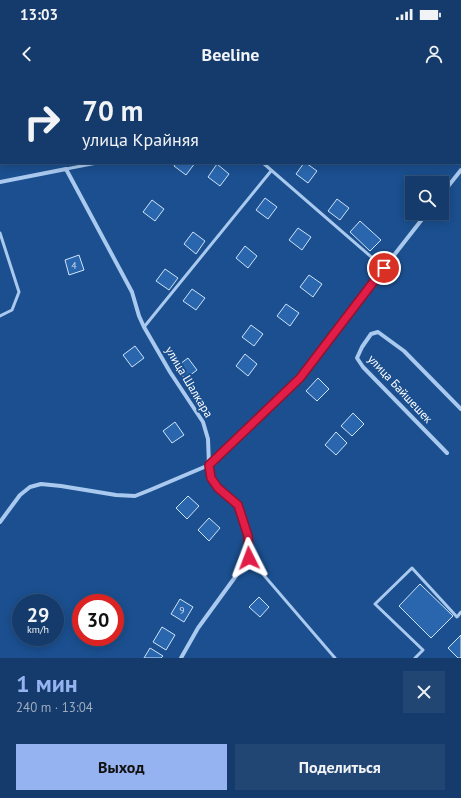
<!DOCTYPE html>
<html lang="ru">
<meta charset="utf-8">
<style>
body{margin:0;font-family:"PT Sans",sans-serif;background:#214673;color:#f1f3f6;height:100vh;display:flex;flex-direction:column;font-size:15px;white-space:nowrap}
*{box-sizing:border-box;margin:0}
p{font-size:13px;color:#9dadc1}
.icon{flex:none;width:22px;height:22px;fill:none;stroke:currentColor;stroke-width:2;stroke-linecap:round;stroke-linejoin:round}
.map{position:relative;height:578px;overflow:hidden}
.side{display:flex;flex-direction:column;background:#143b6b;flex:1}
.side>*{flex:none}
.top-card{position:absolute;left:0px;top:0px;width:461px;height:84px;box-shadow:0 2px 10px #0003,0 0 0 1px #33557e;background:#143b6b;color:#f1f3f6;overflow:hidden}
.tools{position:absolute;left:405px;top:96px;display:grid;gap:8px}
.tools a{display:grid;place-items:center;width:44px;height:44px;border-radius:0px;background:#143b6b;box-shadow:0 2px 10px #0003,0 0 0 1px #33557e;font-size:20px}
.speed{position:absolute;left:12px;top:514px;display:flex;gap:8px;font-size:20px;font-weight:700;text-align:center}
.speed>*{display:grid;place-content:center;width:52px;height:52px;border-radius:50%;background:#143b6b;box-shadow:0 2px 10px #0003,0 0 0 1px #33557e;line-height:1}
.speed small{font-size:10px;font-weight:400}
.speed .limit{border:6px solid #d22;background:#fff;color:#111}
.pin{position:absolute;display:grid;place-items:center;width:34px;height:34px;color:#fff;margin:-17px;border:2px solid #fff;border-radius:50%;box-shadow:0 1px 4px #0007}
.me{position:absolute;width:44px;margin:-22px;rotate:357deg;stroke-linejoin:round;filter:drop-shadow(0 0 3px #0008)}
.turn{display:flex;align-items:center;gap:14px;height:84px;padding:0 16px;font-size:18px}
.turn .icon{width:52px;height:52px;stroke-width:2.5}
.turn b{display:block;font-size:28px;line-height:34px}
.round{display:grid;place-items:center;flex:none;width:42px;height:42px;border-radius:0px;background:#214673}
.head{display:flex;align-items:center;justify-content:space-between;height:68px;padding:0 16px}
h1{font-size:24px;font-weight:700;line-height:30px;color:#95b2f1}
.button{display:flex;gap:8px;margin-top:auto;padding:8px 16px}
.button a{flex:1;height:46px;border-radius:0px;background:#95b2f1;color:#111;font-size:16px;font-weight:700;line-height:46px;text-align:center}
.button a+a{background:#214673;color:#f1f3f6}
.status{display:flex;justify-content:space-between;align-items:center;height:28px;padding:0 20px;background:#143b6b;direction:ltr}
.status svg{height:11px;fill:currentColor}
header{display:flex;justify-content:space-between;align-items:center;height:52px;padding:0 16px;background:#143b6b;font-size:18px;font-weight:700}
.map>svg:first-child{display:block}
</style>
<div class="status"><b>13:03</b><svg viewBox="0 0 49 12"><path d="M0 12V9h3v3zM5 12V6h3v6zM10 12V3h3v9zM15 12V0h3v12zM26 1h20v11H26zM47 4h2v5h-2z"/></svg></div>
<header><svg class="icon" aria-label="back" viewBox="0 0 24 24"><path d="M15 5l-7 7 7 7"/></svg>Beeline<svg class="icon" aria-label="person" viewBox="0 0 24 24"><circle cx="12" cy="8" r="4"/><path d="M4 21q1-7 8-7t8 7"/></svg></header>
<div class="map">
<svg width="461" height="578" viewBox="0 0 461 578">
<rect width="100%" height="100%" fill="#1b4f8f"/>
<g fill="#2a66ad" stroke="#cfe3fa">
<path d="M176 83H195L186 95 174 86Z"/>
<path d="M304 83H306L317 91 308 103 296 94Z"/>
<path d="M217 84 229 94 220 106 208 97Z"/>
<path d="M265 118 277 127 268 139 256 130Z"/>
<path d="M337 119 349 128 340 140 328 131Z"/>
<path d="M152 120 164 129 155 141 143 132Z"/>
<path d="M360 141 381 160 370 171 350 152Z"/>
<path d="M298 148 311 157 302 170 289 160Z"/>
<path d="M193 152 205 161 196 174 184 164Z"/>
<path d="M245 166 257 176 248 188 236 178Z"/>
<path d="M79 175 84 190 69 195 65 180Z"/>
<path d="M165 189 178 198 169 210 156 201Z"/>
<path d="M309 195 322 204 313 217 300 207Z"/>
<path d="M192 209 205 218 196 230 183 221Z"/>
<path d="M286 224 299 233 290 246 277 236Z"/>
<path d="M251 245 263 254 254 266 242 257Z"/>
<path d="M135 266 144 278 132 287 123 275Z"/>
<path d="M245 274 257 284 248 296 236 286Z"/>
<path d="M188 278 197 290 185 299 176 287Z"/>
<path d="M318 298 329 309 317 321 306 311Z"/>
<path d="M353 333 364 344 352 356 341 346Z"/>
<path d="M175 342 184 355 172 363 163 351Z"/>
<path d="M336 352 347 363 336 375 325 365Z"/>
<path d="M188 416 199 426 187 439 176 428Z"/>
<path d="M209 438 220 448 209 461 198 450Z"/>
<path d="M420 504 453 536 431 558 399 526Z"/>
<path d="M259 517 269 527 260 537 249 527Z"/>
<path d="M180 519 193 527 184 542 171 534Z"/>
<path d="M162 547 175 555 166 570 153 562Z"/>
<path d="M461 555V578H458L448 568Z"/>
<path d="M150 568 163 576 161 578H144Z"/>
</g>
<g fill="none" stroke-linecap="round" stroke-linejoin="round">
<g stroke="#a9c9ee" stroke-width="3">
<path d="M380 0 381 1"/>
<path d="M289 1 290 0"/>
<path d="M460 81 461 82"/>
<path d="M263 83 384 188"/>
<path d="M66 89 97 83"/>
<path d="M0 153 19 212 12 230 0 236"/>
<path d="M144 247 271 91"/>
<path d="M249 478 335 578"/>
<path d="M415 578 423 570 375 524 412 488 457 537 461 532"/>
</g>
<g stroke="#a9c9ee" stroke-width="4">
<path d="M58 0 59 1"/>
<path d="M254 0 255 1"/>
<path d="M0 102 66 89 132 212 139 236 144 247 170 292 203 342 208 359 209 385 150 410 135 416 116 415 61 406 41 404 30 407 20 415 0 442"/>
<path d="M442 114 461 90"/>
<path d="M447 373 363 287 357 278 362 267 371 254 378 252 404 271 461 329"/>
<path d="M181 578 198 548 249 478 248 456 238 425 218 408 211 398 209 385 301 298 384 188 427 133"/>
</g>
</g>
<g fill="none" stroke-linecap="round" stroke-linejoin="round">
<g stroke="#92132f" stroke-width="10">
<path id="route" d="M249 478 248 456 238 425 218 408 211 398 209 385 300 298 384 188"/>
</g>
<use href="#route" stroke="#e11d48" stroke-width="7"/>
</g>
<g text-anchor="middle" stroke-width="4" stroke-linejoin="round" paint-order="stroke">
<g font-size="10" fill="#cad9ea">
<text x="74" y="189">4</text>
<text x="182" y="534">9</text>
</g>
<g font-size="12" fill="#fff" stroke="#1b4f8f">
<text transform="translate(189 302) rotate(59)" y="4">улица Шалкара</text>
<text transform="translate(400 309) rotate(47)" y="4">улица Байшешек</text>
</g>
</g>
</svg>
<div class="tools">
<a><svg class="icon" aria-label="search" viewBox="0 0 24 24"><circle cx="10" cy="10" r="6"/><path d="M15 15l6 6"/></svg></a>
</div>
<div class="speed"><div>29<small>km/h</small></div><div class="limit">30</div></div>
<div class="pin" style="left:384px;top:188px;background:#d93025"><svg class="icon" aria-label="arrive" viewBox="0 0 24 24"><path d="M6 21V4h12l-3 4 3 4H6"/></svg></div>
<svg class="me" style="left:249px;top:478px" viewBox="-20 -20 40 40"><path d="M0-17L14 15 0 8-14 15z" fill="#e11d48" stroke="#fff" stroke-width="4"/></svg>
<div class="top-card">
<div class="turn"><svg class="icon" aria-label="right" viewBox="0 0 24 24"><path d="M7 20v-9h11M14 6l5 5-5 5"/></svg><div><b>70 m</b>улица Крайняя</div></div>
</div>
</div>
<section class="side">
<div class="head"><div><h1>1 мин</h1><p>240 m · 13:04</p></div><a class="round"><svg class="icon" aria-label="close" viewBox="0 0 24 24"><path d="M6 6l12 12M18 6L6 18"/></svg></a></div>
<div class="button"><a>Выход</a><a>Поделиться</a></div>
</section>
